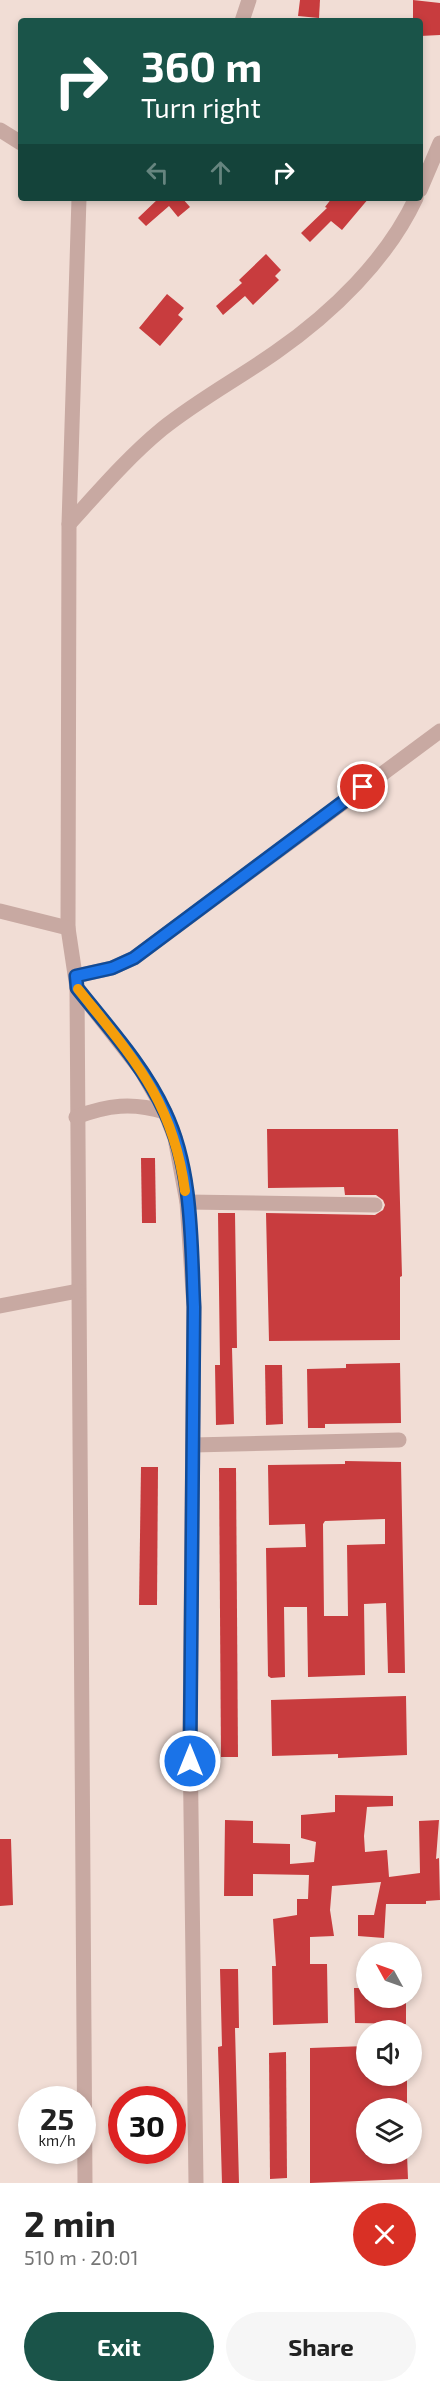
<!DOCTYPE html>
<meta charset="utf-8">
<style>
body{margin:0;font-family:"Exo 2",sans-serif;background:#f6f6f6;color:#222;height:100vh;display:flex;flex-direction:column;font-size:22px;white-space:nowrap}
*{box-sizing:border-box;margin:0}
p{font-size:20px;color:#767676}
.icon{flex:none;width:33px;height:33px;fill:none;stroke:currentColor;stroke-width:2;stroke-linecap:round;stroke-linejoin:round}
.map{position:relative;height:2183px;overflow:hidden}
.side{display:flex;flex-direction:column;background:#fff;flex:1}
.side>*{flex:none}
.banner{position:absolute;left:18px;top:18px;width:405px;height:183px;border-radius:6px;box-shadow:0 3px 9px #0003;background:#1a5449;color:#fff;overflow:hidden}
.needle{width:39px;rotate:310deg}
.fabs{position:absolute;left:356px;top:1942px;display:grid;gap:12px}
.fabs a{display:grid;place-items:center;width:66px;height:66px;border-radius:50%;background:#fff;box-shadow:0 3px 9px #0003;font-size:30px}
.speed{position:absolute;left:18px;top:2086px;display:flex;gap:12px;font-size:30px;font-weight:700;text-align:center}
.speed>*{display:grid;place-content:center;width:78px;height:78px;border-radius:50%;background:#fff;box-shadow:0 3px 9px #0003;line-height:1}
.speed small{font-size:15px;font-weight:400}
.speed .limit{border:9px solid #d22;background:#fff;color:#111}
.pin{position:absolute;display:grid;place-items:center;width:51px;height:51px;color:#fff;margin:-26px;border:3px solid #fff;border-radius:50%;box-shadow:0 2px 6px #0007}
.me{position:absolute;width:66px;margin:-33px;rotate:0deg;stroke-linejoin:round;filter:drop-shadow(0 0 4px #0008)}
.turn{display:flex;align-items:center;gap:21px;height:126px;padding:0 24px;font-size:27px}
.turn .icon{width:78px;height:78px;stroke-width:2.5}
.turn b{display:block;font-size:42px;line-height:51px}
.lanes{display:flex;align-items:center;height:57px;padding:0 24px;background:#0003;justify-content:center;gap:30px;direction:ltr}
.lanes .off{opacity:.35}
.round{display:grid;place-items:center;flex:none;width:63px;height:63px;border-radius:32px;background:#f6f6f6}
.overview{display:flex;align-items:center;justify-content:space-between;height:102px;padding:0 24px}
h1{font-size:36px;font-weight:700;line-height:45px}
.primary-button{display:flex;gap:12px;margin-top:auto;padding:12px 24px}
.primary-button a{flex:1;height:69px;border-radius:36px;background:#1a5449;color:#fff;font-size:24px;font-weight:700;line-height:69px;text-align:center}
.primary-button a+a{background:#f6f6f6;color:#222}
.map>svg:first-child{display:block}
</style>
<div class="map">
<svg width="440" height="2183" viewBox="0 0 440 2183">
<rect width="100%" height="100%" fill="#f1ddd5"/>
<g fill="#c83c3e" fill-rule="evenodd">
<path d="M300 0H320L319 18 298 16Z"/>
<path d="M413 0 440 3V35L420 36V21H413Z"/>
<path d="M159 198H182L190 207 178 217 169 206 146 226 138 218Z"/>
<path d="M332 198H369L342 230 331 221 310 242 301 233 327 208 325 207Z"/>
<path d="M266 254 281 270 275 276 279 280 253 305 245 296 223 315 216 306 242 283 239 280Z"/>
<path d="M167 294 184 308 178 315 183 319 160 346 139 328Z"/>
<path d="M267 1129H398L402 1276 400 1277V1340L269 1341 266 1213 375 1215 383 1210 385 1205 383 1200 376 1195H345L344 1187 268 1188Z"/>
<path d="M141 1158H155L156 1223H142Z"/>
<path d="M218 1213H235L237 1348H232L234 1424 216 1425 215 1365H220Z"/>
<path d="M400 1363 401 1423 325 1424V1428H308L307 1369 346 1368V1364Z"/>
<path d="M265 1365H282L283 1424 266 1425Z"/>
<path d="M345 1461 401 1462 405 1673H388L386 1603 364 1604 365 1675 308 1677 307 1607H284L285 1677 271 1678 268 1676 266 1548 306 1547 305 1524 269 1525 268 1465 345 1464ZM385 1519V1544L347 1545 348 1616H324L323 1524 325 1521Z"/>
<path d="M141 1467H158L157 1605H139Z"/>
<path d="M219 1468H236L238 1757H221Z"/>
<path d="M406 1696 407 1755 338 1758V1754L272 1756 271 1700Z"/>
<path d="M335 1795 393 1796V1806L367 1807 364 1836 365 1852 387 1850 389 1877 420 1873 419 1821 439 1820 436 1859 439 1858 440 1900 426 1901V1904H386L384 1938 358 1936V1915H374L381 1882 332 1886 330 1910 334 1936 310 1937V1964H327L328 2023 273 2025 272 1966H276L273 1919 297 1915V1899H308L309 1875 253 1874V1896H224L225 1820 253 1821V1843L290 1844V1864L314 1862 316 1842 301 1838V1815L335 1812Z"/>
<path d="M0 1839H11L13 1905 0 1906Z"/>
<path d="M220 1969H238L239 2028H235L239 2183H222L218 2047 222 2046Z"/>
<path d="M354 1988H366V1998H406V2024L355 2023Z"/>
<path d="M366 2046V2076H407V2109L366 2107V2154H407L408 2179 310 2183V2048Z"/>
<path d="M286 2052 287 2178 270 2179 269 2053Z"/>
</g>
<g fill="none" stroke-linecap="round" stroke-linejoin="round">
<g stroke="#c8a9a2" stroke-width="15">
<path d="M242 21 249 0"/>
<path d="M0 130 21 143"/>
<path d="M420 190 440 143"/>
<path d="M79 198 69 524 68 928 77 988 85 2183"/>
<path d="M69 524C99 491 128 457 162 429 198 400 239 378 276 352 332 313 387 260 416 198"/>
<path d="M0 911 68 928"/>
<path d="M76 976 112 968 134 958 440 731"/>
<path d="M77 988 141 1070 165 1112 175 1138 187 1202 194 1307 190 1738 196 2183"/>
<path d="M76 1117C108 1105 132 1102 165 1112"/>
<path d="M187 1202 375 1205"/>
<path d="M0 1306 78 1291"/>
<path d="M193 1445 399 1440"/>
</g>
</g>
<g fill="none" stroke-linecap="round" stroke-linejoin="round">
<g stroke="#114b97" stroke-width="15">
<path id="route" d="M190 1761 194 1307C191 1243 193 1170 165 1112 144 1066 108 1027 77 988L76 976 112 968 134 958 363 787"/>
</g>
<use href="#route" stroke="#1a73e8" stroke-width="10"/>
<path stroke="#f59e0b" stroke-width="10" d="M78 989C133 1058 173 1100 185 1191"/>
</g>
</svg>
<div class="fabs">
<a><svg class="needle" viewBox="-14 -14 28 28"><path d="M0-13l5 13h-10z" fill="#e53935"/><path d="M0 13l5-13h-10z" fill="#767676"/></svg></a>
<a><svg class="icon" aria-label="sound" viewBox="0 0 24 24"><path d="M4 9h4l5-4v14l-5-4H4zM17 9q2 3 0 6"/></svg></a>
<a><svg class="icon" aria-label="layers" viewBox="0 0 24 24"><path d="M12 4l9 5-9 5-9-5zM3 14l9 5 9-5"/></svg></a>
</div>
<div class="speed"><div>25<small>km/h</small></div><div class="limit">30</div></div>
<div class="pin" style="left:363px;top:787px;background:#d93025"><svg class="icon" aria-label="arrive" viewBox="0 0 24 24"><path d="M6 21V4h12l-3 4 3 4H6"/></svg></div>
<svg class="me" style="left:190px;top:1761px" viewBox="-20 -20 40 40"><circle r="17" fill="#1a73e8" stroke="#fff" stroke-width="3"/><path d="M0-11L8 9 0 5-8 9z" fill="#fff"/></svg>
<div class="banner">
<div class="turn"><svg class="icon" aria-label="right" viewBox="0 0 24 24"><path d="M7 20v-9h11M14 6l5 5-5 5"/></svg><div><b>360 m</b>Turn right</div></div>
<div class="lanes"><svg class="icon off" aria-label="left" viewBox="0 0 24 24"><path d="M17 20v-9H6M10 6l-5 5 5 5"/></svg><svg class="icon off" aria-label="ahead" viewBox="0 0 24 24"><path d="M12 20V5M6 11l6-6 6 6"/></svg><svg class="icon" aria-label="right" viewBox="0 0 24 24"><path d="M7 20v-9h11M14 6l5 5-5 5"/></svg></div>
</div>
</div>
<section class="side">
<div class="overview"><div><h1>2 min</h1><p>510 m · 20:01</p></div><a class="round" style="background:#d93025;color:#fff"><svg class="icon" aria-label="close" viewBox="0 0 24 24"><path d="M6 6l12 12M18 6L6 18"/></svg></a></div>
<div class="primary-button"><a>Exit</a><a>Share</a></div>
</section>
